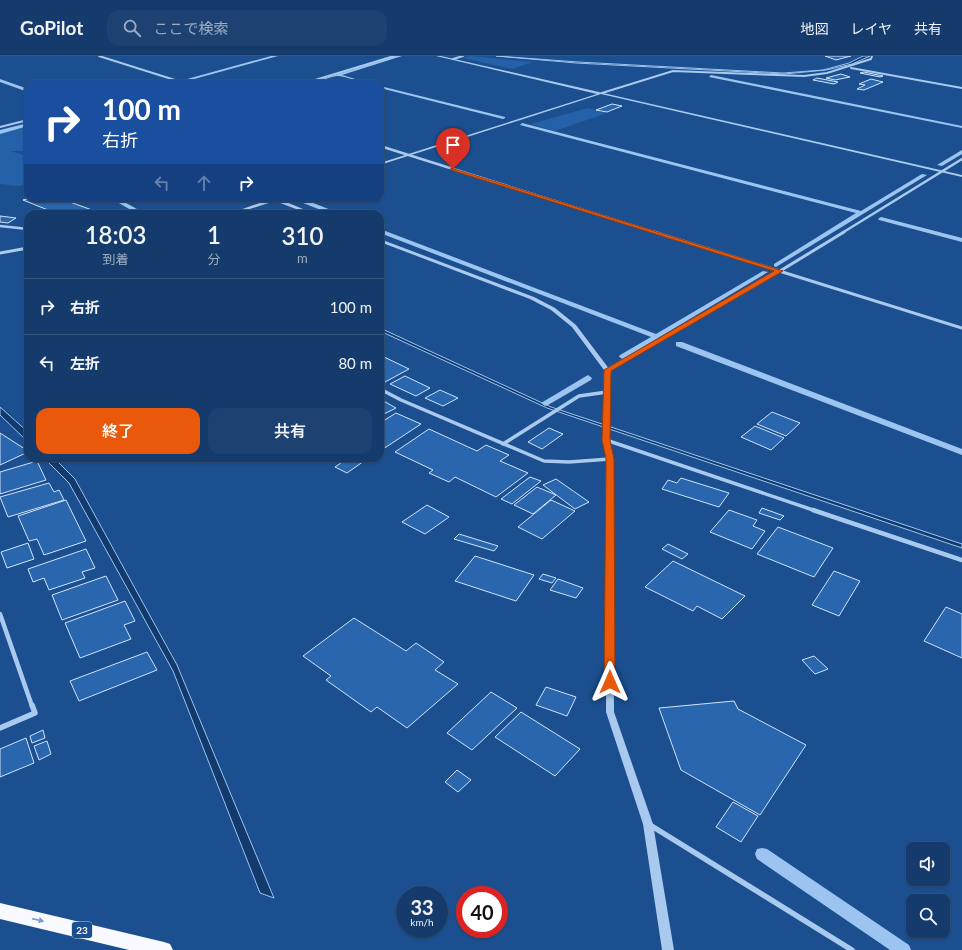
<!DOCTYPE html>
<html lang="ja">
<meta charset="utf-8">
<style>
body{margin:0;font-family:Lato,"Noto Sans JP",sans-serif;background:#1d4271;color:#f1f3f6;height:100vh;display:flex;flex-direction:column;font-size:15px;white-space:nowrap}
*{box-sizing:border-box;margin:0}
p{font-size:13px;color:#9dadc1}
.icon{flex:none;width:22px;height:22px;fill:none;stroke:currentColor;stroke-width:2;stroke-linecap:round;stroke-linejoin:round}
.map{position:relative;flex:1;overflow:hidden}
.details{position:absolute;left:24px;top:154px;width:360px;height:252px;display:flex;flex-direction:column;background:#143b6b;border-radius:12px;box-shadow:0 1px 3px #0004,0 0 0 1px #33557e}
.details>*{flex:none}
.top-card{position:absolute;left:24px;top:24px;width:360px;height:122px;border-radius:12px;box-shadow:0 1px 3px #0004,0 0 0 1px #33557e;background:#1a4fa0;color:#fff;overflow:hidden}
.tools{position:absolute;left:906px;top:786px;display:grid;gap:8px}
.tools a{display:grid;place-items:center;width:44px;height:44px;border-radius:8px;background:#143b6b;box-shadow:0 1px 3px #0004,0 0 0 1px #33557e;font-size:20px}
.speed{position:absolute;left:396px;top:830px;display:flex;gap:8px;font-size:20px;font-weight:700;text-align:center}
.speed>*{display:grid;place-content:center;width:52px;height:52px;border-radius:50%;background:#143b6b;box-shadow:0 1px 3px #0004,0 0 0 1px #33557e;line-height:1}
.speed small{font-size:10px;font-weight:400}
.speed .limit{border:6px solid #d22;background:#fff;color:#111}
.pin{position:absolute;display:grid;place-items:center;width:34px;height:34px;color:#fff;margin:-41px -17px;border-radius:50% 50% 50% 0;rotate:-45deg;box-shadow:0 0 4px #0007}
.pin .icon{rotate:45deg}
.me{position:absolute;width:44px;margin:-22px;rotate:0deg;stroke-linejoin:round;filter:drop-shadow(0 0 3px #0008)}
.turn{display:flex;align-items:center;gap:14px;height:84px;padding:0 12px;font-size:18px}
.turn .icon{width:52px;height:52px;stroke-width:2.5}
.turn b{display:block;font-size:28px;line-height:34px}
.lanes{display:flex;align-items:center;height:38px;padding:0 12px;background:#0003;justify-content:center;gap:20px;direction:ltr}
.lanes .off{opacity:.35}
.eta{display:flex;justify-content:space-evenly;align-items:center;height:68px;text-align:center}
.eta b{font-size:24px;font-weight:600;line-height:28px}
.cta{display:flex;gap:8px;margin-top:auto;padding:8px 12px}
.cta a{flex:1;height:46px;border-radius:12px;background:#ea580c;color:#fff;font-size:16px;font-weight:600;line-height:46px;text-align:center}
.cta a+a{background:#1d4271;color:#f1f3f6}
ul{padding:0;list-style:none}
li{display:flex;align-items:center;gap:12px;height:56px;padding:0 12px;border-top:1px solid #33557e}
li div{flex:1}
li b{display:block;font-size:15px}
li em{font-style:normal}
header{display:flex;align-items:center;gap:24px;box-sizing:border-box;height:56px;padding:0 20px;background:#143b6b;border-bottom:1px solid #33557e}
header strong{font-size:19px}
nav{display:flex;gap:22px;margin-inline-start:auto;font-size:14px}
.search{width:280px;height:36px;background:#1d4271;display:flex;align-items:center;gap:10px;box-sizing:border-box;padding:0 14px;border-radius:12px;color:#9dadc1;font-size:15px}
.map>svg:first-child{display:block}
</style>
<header>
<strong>GoPilot</strong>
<div class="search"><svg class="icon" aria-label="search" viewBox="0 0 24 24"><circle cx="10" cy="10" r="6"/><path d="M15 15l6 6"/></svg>ここで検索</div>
<nav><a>地図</a><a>レイヤ</a><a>共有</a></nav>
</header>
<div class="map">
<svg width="962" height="894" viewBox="0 0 962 894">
<rect width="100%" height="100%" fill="#1b4f8f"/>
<g fill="#2461a8">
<path d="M469 0 533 6 512 13 463 2Z"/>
<path d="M588 52 607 57 555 75 531 68Z"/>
<path d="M28 70V95H10L28 100V128L18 130 0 128V77Z"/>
</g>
<g fill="#123a6d" stroke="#9cc4f0">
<path d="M496 0 578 6 783 17 823 14 849 7 863 0H870L852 8 826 14 784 18 576 7Z"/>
<path d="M380 272 551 351 962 488V492L547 352 380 275Z"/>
<path d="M0 351 28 376V386L0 359Z"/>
<path d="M44 402H54L75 423 177 609 274 842 260 837 173 615 69 427Z"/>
</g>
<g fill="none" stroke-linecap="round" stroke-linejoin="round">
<g fill="#9cc4f0" fill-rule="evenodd">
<path d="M271 0H278L176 28H169Z"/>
<path d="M396 0H402L342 19 372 28C360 28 348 20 337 20 327 21 317 28 306 28Z"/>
<path d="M711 19 962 70V72L709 21Z"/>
<path d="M0 23 28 33V36L0 26Z"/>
<path d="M380 30 505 61V62L503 63 380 32Z"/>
<path d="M28 67V70L0 78V74Z"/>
<path d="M522 67 861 155 922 118 927 119 776 211 774 210V208L856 157 520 69Z"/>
<path d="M962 94V98L942 110 937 109Z"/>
<path d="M110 142H117L146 158H138Z"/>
<path d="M300 142 339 157 340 158H331L298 145V143Z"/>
<path d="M881 161 962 182V186L879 164 878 163Z"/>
<path d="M380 173 656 278 763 215 768 216 623 303 619 301 620 299 651 281 380 177Z"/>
<path d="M676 286H682L962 393V399L676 290Z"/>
<path d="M588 319 592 322 591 324 548 349 545 350 541 347Z"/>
<path d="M762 792 767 793 909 889 911 894H890L757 803 755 798 757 793Z"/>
</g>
</g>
<g fill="#2a66ad" stroke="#cfe3fa">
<path d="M825 0H851L836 4Z"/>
<path d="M864 16 883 20 880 21 860 17Z"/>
<path d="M841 18 850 21 835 24 826 22Z"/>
<path d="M817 22 838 26 834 28 813 24Z"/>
<path d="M871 23 883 26 864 34 857 33 865 29 859 28Z"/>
<path d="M612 48 622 50 607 56 596 54Z"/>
<path d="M30 142H59L92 154 81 158H58L23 144Z"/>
<path d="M0 160 16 162 8 167 0 166Z"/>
<path d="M380 299 409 313 385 326 380 323Z"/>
<path d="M405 320 430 332 416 340 390 328Z"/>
<path d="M440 334 458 342 443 350 425 342Z"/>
<path d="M380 343 396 352 380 360Z"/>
<path d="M772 356 800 367 786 380 757 368Z"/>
<path d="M396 357 421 368 380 395V367Z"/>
<path d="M755 370 784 382 771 394 741 381Z"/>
<path d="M549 372 563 378 542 393 528 386Z"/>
<path d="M429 373 477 395 486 389 509 399 500 405 528 417 496 441 455 421 449 426 429 417 433 414 395 396Z"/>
<path d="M0 377 28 395V396L0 409Z"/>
<path d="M348 402H357L364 405 347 417 335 411Z"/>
<path d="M37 405 46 424 0 438V416Z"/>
<path d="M530 421 541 425 512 448 501 443Z"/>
<path d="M681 422 729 437 719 451 662 433 668 424 677 427Z"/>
<path d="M556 423 589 446 575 453 543 429Z"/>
<path d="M49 427 54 436 59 434 64 444 8 461 0 441Z"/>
<path d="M537 431 556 439 533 458 514 449Z"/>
<path d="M66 444 86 485 44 499 37 483 29 485 18 460Z"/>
<path d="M551 444 575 455 542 483 518 471Z"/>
<path d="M427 449 449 461 425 478 402 466Z"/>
<path d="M762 452 784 460 780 464 759 457Z"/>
<path d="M729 454 757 464 753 470 765 475 752 493 710 476Z"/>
<path d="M778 471 833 492 814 521 757 498Z"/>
<path d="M459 478 498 490 494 495 454 483Z"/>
<path d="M28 487 34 503 7 512 1 496Z"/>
<path d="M668 488 688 498 682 503 662 493Z"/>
<path d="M86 493 95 512 82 516 85 522 49 534 44 522 33 526 28 513Z"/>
<path d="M475 500 534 519 516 545 455 525Z"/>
<path d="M673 505 745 540 722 563 697 550 693 555 645 531Z"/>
<path d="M834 515 860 525 839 560 812 549Z"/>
<path d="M543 518 556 522 552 527 539 523Z"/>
<path d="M106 520 118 544 62 564 52 539Z"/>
<path d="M558 523 583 532 576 542 550 534Z"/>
<path d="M125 545 135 565 124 569 131 583 80 602 65 567Z"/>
<path d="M946 551 962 558V602L924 585Z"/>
<path d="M354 562 406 595 416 587 444 606 435 614 458 628 407 672 377 651 371 656 326 624 331 620 303 600Z"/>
<path d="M147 596 157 614 79 645 70 625Z"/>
<path d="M814 600 828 613 815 618 802 604Z"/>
<path d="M546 631 576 641 567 660 536 649Z"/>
<path d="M491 636 517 652 472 694 447 677Z"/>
<path d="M734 645 738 653 806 689 760 759 681 714 659 652Z"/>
<path d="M521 656 580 693 555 720 495 681Z"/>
<path d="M43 674 45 682 32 687 30 680Z"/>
<path d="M26 682 34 707 0 721V693Z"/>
<path d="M47 685 51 698 39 704 34 690Z"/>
<path d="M457 714 471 724 458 736 445 726Z"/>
<path d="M733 746 758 760 741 786 716 771Z"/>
</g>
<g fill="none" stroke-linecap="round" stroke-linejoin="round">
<g stroke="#a9c9ee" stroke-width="2">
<path d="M99 0 178 25 165 28"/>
<path d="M453 3 463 0"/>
<path d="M851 12 962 32"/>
<path d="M302 28 394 0"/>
<path d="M602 37 673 15 804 20 827 17 871 3 872 0"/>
<path d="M0 71 28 64"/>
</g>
<g stroke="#a9c9ee" stroke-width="2.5">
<path d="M380 90 657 177"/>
<path d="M0 170 28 173"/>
<path d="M842 177 962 103"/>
</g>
<g stroke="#a9c9ee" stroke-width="3">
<path d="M654 176 962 272"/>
<path d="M0 197 28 192"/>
<path d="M632 300 780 215 844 176"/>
</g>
<g stroke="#a9c9ee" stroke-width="3.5">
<path d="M607 314 633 299"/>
<path d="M380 333 401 344 544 405 569 406 610 403"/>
<path d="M606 384 816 455"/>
<path d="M503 388 579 340 607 336"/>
</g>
<g stroke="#a9c9ee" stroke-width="4.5">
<path d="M813 454 962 504"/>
<path d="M0 558 32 650"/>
</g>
<g stroke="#a9c9ee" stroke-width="5.5">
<path d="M0 672 35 657 32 649"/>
<path d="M650 769 852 894"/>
</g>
<g fill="#a9c9ee" fill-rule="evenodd">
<path d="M436 0H441L962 119V121L601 38 380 109V107L597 38Z"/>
<path d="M274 142H281L279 143 315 158H309L275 145 234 158H228Z"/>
<path d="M380 183 534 241 555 252 576 269 610 314 609 384 613 403 614 656 653 768 674 894H662L643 768 606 656 607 403 603 384 604 314 572 271 551 254 530 243 380 186Z"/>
</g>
<path fill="#f8faff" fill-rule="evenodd" d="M0 847 164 886 170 888 173 894H129L0 863Z"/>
</g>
<defs><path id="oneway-solid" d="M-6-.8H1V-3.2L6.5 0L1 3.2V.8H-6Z"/></defs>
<use fill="#7e9cc1" href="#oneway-solid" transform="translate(38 864) rotate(13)"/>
<path fill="#ea580c" stroke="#983908" d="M451 112 783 215 611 315 610 384 614 403 615 626 614 629H606L604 626 606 403 602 384 604 314 774 215 451 114Z"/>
<g text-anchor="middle" stroke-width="4" stroke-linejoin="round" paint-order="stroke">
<rect fill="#1b4f8f" stroke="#bbcadd" stroke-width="1" x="72" y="866" width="20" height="16" rx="3"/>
<g font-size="10" font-weight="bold" fill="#fff">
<text x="82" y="878">23</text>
</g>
</g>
</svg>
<div class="tools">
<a><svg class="icon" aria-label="sound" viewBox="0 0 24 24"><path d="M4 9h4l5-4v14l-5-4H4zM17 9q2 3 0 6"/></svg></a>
<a><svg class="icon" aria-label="search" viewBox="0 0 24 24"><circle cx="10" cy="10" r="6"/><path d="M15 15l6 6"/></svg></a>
</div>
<div class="speed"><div>33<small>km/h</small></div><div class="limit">40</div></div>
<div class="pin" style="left:453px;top:113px;background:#d93025"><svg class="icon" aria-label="arrive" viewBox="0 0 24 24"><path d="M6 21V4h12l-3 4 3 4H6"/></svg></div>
<svg class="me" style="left:610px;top:626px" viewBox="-20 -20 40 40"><path d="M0-17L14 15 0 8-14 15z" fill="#ea580c" stroke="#fff" stroke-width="4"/></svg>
<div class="top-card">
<div class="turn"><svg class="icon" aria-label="right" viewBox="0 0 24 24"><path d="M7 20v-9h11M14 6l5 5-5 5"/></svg><div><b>100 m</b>右折</div></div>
<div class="lanes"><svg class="icon off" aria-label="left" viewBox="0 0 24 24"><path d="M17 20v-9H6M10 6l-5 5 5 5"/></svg><svg class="icon off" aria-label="ahead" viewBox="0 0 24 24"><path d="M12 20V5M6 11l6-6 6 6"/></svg><svg class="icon" aria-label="right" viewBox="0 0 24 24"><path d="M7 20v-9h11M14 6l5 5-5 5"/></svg></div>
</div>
<section class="details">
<div class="eta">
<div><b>18:03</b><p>到着</p></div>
<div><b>1</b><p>分</p></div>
<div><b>310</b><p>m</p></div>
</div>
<ul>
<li><svg class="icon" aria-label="right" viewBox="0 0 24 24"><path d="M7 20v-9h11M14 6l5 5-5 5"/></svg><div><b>右折</b></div><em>100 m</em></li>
<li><svg class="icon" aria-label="left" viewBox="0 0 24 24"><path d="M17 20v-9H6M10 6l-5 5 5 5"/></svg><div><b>左折</b></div><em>80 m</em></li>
</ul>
<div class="cta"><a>終了</a><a>共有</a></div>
</section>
</div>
